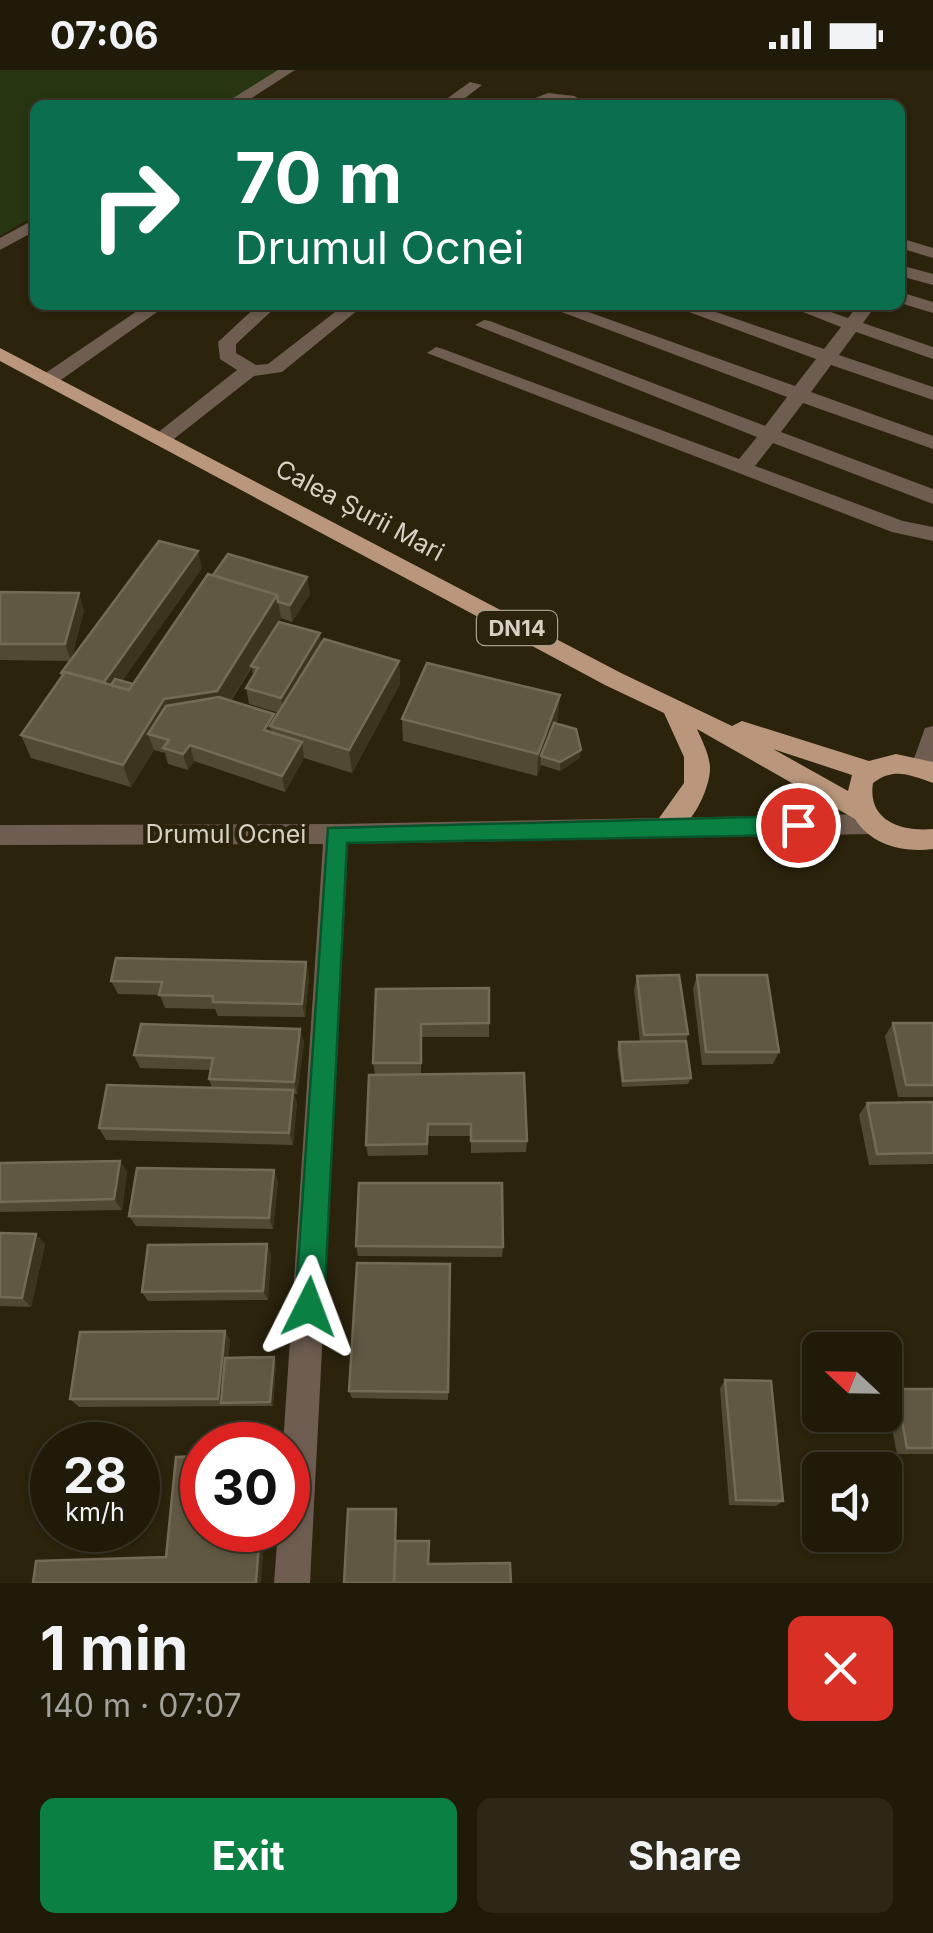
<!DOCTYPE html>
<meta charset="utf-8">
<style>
body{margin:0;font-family:Inter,sans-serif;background:#2d2717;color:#f1f3f6;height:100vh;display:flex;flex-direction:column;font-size:38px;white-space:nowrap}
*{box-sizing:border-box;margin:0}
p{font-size:32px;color:#a2a19c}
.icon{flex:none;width:55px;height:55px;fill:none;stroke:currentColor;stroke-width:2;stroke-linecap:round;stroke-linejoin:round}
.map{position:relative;height:1513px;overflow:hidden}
.sheet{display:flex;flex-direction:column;background:#201a09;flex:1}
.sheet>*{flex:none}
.hud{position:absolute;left:30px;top:30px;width:875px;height:210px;border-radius:15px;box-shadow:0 2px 8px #0004,0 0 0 2px #3d382a;background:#0b6e4f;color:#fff;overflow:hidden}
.needle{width:65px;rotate:292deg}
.buttons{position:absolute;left:802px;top:1262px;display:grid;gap:20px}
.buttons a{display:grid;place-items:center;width:100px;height:100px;border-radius:15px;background:#201a09;box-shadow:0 2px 8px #0004,0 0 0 2px #3d382a;font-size:50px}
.speed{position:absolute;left:30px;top:1352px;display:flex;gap:20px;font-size:50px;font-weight:700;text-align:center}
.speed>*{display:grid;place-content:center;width:130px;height:130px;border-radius:50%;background:#201a09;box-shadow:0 2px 8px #0004,0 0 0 2px #3d382a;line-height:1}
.speed small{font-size:25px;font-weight:400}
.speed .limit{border:15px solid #d22;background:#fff;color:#111}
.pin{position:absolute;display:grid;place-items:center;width:85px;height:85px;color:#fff;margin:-42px;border:5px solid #fff;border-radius:50%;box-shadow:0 2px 10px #0007}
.me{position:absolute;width:110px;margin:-55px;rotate:3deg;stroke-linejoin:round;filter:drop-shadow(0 0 8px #0008)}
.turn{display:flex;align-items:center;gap:35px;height:210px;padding:0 40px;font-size:45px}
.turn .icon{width:130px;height:130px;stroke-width:2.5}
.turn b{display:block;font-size:70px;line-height:85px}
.round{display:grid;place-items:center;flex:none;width:105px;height:105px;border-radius:15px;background:#2d2717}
.summary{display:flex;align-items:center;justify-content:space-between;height:170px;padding:0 40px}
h1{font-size:60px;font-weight:700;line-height:75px}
.action{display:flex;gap:20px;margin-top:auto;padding:20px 40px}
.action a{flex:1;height:115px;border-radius:15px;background:#0b8043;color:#fff;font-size:40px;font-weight:700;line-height:115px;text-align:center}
.action a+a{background:#2d2717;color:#f1f3f6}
.status{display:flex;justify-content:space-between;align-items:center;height:70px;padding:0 50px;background:#201a09;direction:ltr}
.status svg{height:28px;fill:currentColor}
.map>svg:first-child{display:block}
</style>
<div class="status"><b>07:06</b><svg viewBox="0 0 49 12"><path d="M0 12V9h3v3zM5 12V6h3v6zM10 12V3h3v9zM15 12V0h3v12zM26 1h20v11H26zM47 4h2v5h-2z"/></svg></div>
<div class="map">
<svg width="933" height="1513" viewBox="0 0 933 1513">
<rect width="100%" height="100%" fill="#2b230c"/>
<path fill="#273611" d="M0 0H280L221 35H35V145L0 166Z"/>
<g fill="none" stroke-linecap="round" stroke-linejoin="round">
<g fill="#6f5d51" fill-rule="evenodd">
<path d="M278 0H295L241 35H222Z"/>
<path d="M470 12 482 15 456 35H438Z"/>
<path d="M548 23 574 26 591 35 555 32 518 35Z"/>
<path d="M35 149V161L0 180V168Z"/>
<path d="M900 168 933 178V188L900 178Z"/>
<path d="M900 195 933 204V215L900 206Z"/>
<path d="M900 222 933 232V243L900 233Z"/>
<path d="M146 235H167L58 312H44V304Z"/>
<path d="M258 235H278L236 274V283L256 295 268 294 344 235H364L282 302 254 306 170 372H156V364L237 300 220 289 218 272Z"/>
<path d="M543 235H569L795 316 816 289 670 235H696L824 279 841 257 785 235H811L848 248 858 235H876L863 253 933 277V289L856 262 839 285 933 317V330L831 295 811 322 933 366V379L803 333 781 362 933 419V434L773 373 755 396 903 451 933 457V471L892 462 427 283 436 277 443 279 739 389 757 367 475 255 484 250 490 251 765 356 787 327Z"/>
<path d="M933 656V701L923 707 914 704 911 697 925 658Z"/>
<path d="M872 744 881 747 884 754 881 761 872 764 348 774 310 1513H274L278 1460H288V1375H283L323 774 0 775V755L336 754Z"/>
</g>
<path fill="#ba977c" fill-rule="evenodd" d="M0 278 621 603 732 656 742 651 869 691 896 684 933 692V713C910 705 894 697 873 713 867 751 902 762 933 759V779C904 783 871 775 855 749L697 659C702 671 709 683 710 697 711 721 684 775 656 765L652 758 684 713V687L664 643 605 615 0 291ZM773 679 852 705 848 721Z"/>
</g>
<g fill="#524933" fill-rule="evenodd">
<path d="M202 498 122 611 133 614 213 505 307 507 310 524 292 552 281 548 272 563 399 591 400 614 352 703 304 688 285 722 194 691 188 700 168 694 165 683 154 680 131 717 31 688 21 665 62 606 61 603 70 591 0 590V522L84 540 71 590ZM252 597 253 606 246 618 249 634 279 643 275 649 231 631Z"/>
<path d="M558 648 556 654 580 688 560 701 541 695 537 706 403 671 402 649Z"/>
<path d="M306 892 309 906 305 947 218 946 215 939 165 938 160 925 118 924 111 911Z"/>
<path d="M697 905 779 982 773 994 702 995 693 919Z"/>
<path d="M637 906 688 964 686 971 691 1008 688 1014 622 1017 617 979 619 972H640L634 920Z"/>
<path d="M489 918V967H422L421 1004 527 1071 526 1082 471 1083V1066H428V1085L368 1086 366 1075 375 1004 373 993 376 919Z"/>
<path d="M893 953H933V1027H898L885 966Z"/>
<path d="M300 959 304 972 297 1024H294L297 1032 293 1075 106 1070 99 1058 212 1018 209 1009 210 1000 140 998 134 985Z"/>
<path d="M933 1032V1094L869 1095 859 1045 867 1033Z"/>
<path d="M120 1091 127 1102 122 1140 0 1142V1093Z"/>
<path d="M278 1111 273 1159 136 1156 129 1146Z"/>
<path d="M0 1163 45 1174 31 1237 0 1236Z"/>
<path d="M267 1174 271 1184 268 1230 148 1231 142 1222Z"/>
<path d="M356 1176 503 1177 502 1187 358 1186Z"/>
<path d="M450 1194 448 1330 352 1328 349 1321Z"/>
<path d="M225 1261 230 1270 228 1288 274 1287 276 1292 273 1336 79 1337 70 1329Z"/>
<path d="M725 1310 783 1431 776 1436 729 1435 720 1318Z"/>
<path d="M896 1319H933V1384H897L886 1327Z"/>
</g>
<g fill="#3c341d">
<path d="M198 481 202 498 113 624 102 614Z"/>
<path d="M307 507 310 524 292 552 290 535Z"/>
<path d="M79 523 84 540 71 591 65 574Z"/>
<path d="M277 525 281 548 223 643 148 664 154 680 131 717 123 695 164 629Z"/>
<path d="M320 563 322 579 284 644 281 628Z"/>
<path d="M399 591 400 614 352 703 349 680Z"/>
<path d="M560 625 558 648 543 687 541 686V695L537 706 538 684Z"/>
<path d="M274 644 277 658 270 656 273 668 264 660Z"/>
<path d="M302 672 304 688 285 722 282 706Z"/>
<path d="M190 675 194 691 188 700 183 684Z"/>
<path d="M581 680 580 688 560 701V692Z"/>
<path d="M306 892 309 906 305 947 302 934Z"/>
<path d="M300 959 304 972 297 1024 294 1012Z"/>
<path d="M293 1020 297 1032 293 1075 289 1063Z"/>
<path d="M120 1091 127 1102 122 1140 114 1129Z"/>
<path d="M274 1100 278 1111 273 1159 269 1148Z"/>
<path d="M36 1164 45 1174 31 1237 22 1228Z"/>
<path d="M267 1174 271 1184 268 1230 263 1221Z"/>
<path d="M225 1261 230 1270 224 1333H221L218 1329Z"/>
<path d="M274 1287 276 1292 273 1336 270 1332Z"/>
<path d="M260 1460H265L261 1513H256Z"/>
</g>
<g fill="#605842" stroke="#736b56" stroke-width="2.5">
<path d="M159 471 198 481 104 612 65 602 63 604 61 603Z"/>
<path d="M228 484 307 507 290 535 278 532 277 525 213 505Z"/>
<path d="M208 504 277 525 217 621 164 629 123 695 21 665 65 602 129 620Z"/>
<path d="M0 522 79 523 65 574H0Z"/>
<path d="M279 552 320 563 281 628 246 618 258 598 251 596Z"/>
<path d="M324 569 399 591 349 680 270 656Z"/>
<path d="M427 593 560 625 538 684 402 649Z"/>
<path d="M115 609 133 614 129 620 111 615Z"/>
<path d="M219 627 274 644 264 660 302 672 282 706 190 675 183 684 163 678 169 670 148 664 166 636Z"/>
<path d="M554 653 576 659 581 680 560 692 541 686Z"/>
<path d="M116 888 306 892 302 934 213 932V926L159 925 162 912 111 911Z"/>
<path d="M679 905 688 964 644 965 637 906Z"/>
<path d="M697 905H767L779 982H706Z"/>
<path d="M489 918V953L421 954V993H373L376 919Z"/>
<path d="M893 953H933V1015H906Z"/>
<path d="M141 954 300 959 294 1012 209 1009 213 988 134 985Z"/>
<path d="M686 971 691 1008 623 1011 619 972Z"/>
<path d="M524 1003 527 1071H471V1054H428L427 1074 366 1075 369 1005Z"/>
<path d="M107 1015 293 1020 289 1063 99 1058Z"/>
<path d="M933 1032V1083L877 1084 867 1033Z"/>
<path d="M120 1091 114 1129 0 1132V1093Z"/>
<path d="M137 1098 274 1100 269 1148 129 1146Z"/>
<path d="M359 1113H502L503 1177 356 1176Z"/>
<path d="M0 1163 36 1164 22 1228 0 1227Z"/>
<path d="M267 1174 263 1221 142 1222 148 1175Z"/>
<path d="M357 1193 450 1194 448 1322 349 1321Z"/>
<path d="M225 1261 218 1329H70L80 1262Z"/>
<path d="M274 1287 270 1332 221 1333 225 1288Z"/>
<path d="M725 1310 771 1311 783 1431 736 1430Z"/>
<path d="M896 1319H933V1378H907Z"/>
<path d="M202 1386V1460H260L256 1513H33L36 1491 166 1487 176 1387Z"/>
<path d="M348 1439H396L394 1513H344Z"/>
<path d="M396 1471H429L428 1494 510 1493 511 1513H394Z"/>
</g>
<path fill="#0b8043" stroke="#07532c" stroke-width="2.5" d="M798 746 810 755 798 765 347 773 324 1237 319 1247 309 1252 299 1247 295 1237 328 758Z"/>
<g text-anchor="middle" stroke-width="9" stroke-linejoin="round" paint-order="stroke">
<rect fill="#2b230c" stroke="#a39d8c" stroke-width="2.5" x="477" y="541" width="80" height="34" rx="8"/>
<g font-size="22" font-weight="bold" fill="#d6d1c3">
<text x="517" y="566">DN14</text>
</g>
<g font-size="25" fill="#d6d1c3" stroke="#2b230c">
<text transform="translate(360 440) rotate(28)" y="9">Calea Șurii Mari</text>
<text x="226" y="773">Drumul Ocnei</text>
</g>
</g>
</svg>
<div class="buttons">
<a><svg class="needle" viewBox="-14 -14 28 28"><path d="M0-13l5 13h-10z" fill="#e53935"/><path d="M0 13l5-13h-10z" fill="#a2a19c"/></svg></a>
<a><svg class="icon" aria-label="sound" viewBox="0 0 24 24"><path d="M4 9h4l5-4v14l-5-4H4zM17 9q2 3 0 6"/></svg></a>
</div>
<div class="speed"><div>28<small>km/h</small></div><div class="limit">30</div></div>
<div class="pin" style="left:798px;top:755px;background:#d93025"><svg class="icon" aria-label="arrive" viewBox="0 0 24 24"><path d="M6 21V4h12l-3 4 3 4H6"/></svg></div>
<svg class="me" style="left:309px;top:1237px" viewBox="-20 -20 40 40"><path d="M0-17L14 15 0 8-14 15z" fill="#0b8043" stroke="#fff" stroke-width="4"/></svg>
<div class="hud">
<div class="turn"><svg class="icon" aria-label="right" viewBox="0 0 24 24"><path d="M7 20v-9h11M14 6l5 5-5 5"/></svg><div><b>70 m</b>Drumul Ocnei</div></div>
</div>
</div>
<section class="sheet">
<div class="summary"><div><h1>1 min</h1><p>140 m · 07:07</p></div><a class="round" style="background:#d93025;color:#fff"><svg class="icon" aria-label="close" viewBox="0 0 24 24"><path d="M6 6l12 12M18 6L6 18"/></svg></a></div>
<div class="action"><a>Exit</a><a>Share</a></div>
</section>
